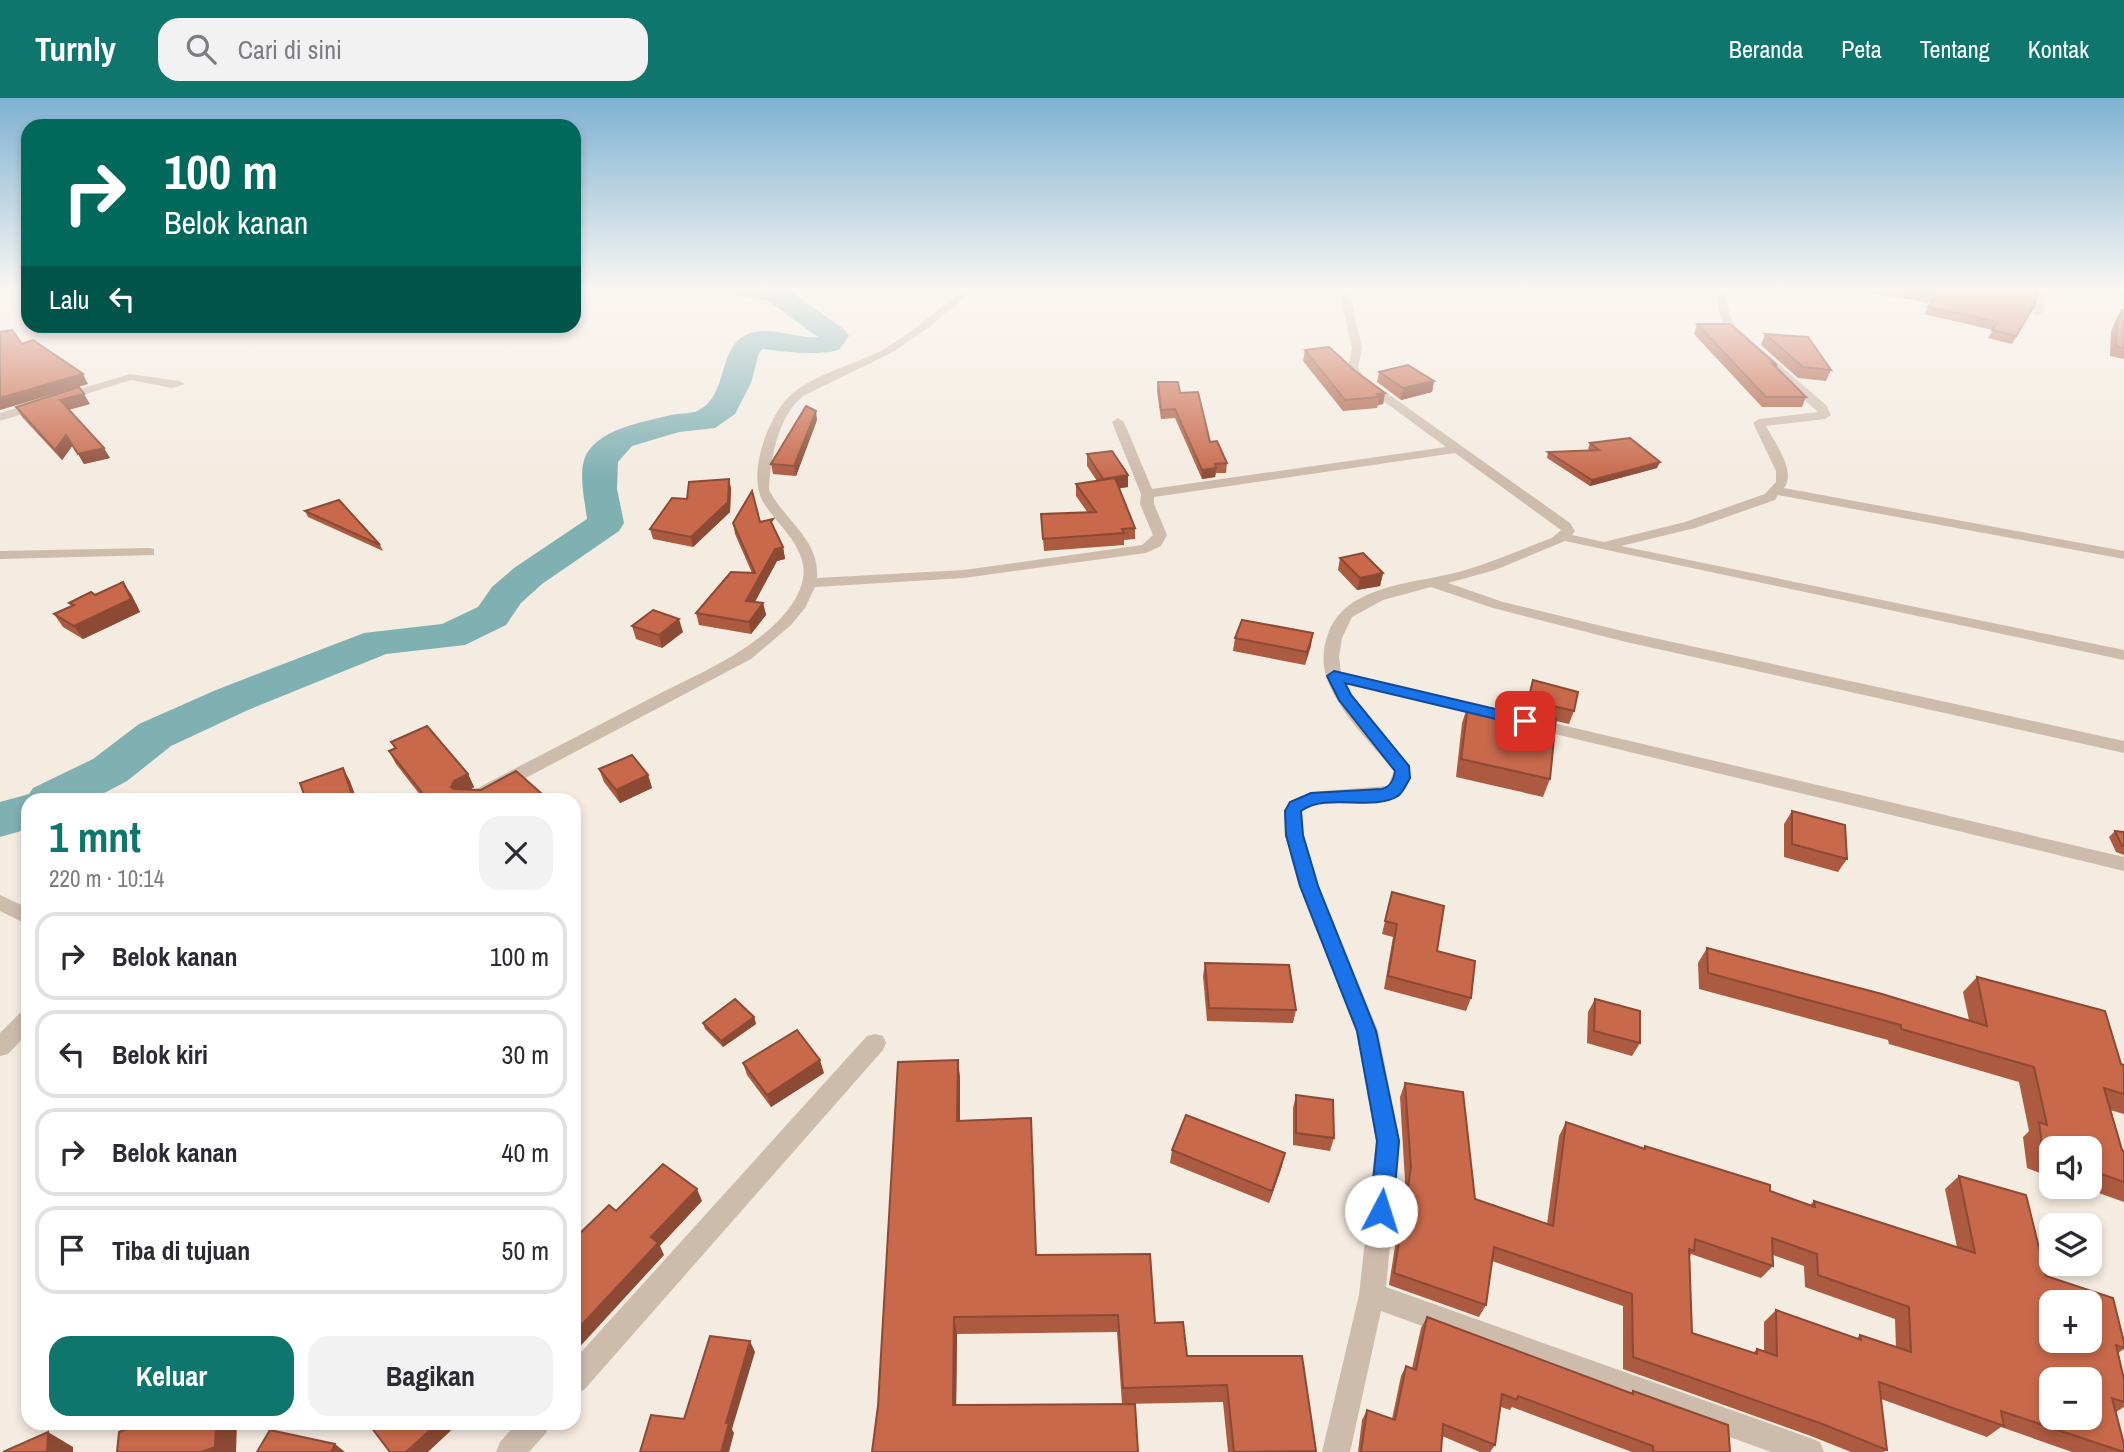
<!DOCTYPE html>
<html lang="id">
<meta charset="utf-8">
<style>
body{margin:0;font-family:"Archivo Narrow",sans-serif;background:#f2f2f3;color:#2b2b33;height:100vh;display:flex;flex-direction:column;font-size:26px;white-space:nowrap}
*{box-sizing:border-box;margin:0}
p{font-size:23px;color:#7c7c81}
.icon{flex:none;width:38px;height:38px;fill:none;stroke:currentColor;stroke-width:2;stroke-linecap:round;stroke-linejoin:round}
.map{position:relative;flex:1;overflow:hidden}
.panel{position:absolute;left:21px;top:695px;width:560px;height:637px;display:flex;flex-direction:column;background:#fff;border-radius:21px;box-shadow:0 4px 10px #0003}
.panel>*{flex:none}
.top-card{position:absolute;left:21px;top:21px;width:560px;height:214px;border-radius:21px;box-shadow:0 4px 10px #0003;background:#00695c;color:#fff;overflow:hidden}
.buttons{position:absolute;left:2039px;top:1038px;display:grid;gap:14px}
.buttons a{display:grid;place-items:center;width:63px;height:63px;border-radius:14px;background:#fff;box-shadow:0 4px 10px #0003;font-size:35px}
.pin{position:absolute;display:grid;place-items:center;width:60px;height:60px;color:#fff;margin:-30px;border-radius:14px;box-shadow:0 4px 10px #0006}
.me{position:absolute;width:77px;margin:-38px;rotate:5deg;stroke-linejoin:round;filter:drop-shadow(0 0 5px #0008)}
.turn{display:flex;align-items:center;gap:24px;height:147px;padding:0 28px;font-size:32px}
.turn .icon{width:91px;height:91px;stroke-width:2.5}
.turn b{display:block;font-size:49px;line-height:60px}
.then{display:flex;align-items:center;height:66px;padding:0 28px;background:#0003;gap:14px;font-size:26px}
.round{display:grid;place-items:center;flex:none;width:74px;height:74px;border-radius:21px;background:#f2f2f3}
.headline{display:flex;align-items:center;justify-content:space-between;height:119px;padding:0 28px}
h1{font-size:42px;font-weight:700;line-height:52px;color:#0f766e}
.action{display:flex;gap:14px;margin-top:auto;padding:14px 28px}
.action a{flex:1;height:80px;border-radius:21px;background:#0f766e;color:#fff;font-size:28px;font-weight:700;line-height:80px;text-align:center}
.action a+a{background:#f2f2f3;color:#2b2b33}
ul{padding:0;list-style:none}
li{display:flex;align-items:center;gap:21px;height:88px;margin:0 14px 10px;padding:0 14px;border:4px solid #e1e1e2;border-radius:21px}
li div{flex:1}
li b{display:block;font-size:26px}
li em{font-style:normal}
header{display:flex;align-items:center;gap:42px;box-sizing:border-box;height:98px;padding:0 35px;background:#0f766e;color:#fff}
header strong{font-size:33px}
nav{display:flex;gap:38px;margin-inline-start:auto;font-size:24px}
.search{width:490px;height:63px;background:#f2f2f3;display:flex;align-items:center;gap:18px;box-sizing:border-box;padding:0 24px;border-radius:21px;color:#7c7c81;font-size:26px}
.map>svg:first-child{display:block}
</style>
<header>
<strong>Turnly</strong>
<div class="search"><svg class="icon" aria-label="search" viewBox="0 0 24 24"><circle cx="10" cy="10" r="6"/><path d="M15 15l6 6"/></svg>Cari di sini</div>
<nav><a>Beranda</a><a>Peta</a><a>Tentang</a><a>Kontak</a></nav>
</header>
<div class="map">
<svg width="2124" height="1354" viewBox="0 0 2124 1354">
<rect width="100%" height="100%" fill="#f4ebe1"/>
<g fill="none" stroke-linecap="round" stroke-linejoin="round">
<path fill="#7fb0b2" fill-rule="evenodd" d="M733 192H788L845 232 849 238 839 252C813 258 789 254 763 251L759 255 751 285 735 316 715 330 679 334 632 348 618 364 617 391 624 425 619 433 542 486 521 505 506 527 465 547 386 556 248 612 171 648 127 683 91 702H28V731L0 739V704L29 696 33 690 93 661 139 626 216 592 364 535 442 526 478 509 492 489 514 470 587 421C585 403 579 380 584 362 594 331 644 324 671 317 679 315 690 316 697 313 730 298 716 249 748 236 768 227 797 241 818 239L768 203 737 198Z"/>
<g fill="#cdbbac" fill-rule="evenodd">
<path d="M962 192H973L928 230 893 254 803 298C778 318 770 362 769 392 785 423 820 442 817 480L964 472 1142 447 1153 437 1140 406 1141 396 1112 324 1118 320 1124 324 1152 391 1446 349 1352 280 1348 270 1352 250 1339 192H1349L1362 250 1358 270 1363 278 1570 425 1575 433 1572 437 1604 444 1685 424 1765 396 1776 384V373L1753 325 1759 321 1818 314 1728 233 1720 218 1715 192H1725L1730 218 1736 229 1826 307 1831 317 1825 321 1766 328C1774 344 1797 373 1784 390L2124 453V461L1778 397 1775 402 1695 430 1621 448 2124 552V562L1565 443 1495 472 1448 485 1503 504 1622 533 2124 643V655L1622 543 1493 510 1431 489 1383 502 1352 519 1342 540 1339 559 1341 575 1491 610 1499 615 1491 620 1346 586 1361 611 1409 668 1411 680 1399 698 1314 706 1302 713 1303 737 1319 788 1378 933 1400 1043 1386 1189 1810 1340 1820 1344 1824 1354H1771L1381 1213 1350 1354H1322L1359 1197 1376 1043 1356 933 1299 788 1285 737 1284 713 1290 704 1311 694 1388 688 1394 673C1370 644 1338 614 1326 578 1322 565 1323 549 1328 536 1346 485 1418 486 1462 473 1493 464 1522 451 1552 440L1561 432 1455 355 1154 399V406L1167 437 1161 448 1146 455 964 480 815 489 805 510 791 527 751 561 484 702H460L463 698C527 664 591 631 655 598 692 579 733 562 765 535 786 518 812 488 801 459 794 439 777 425 765 407 747 381 764 333 781 308 800 279 856 267 886 250 913 234 937 212 962 192Z"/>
<path d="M2037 192H2047L2042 215 2037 218 2032 215Z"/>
<path d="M130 276 179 283 185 286 172 290 131 282 0 323V315Z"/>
<path d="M149 450 154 451V457L0 461V453Z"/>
<path d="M1532 620 2124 759V773L1526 629 1524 625Z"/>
<path d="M0 797 28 810V827L0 813Z"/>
<path d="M28 912V935L8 956 0 958V935L20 915Z"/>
<path d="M875 936 883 938 886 945 883 952 584 1292 574 1296V1262L867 938Z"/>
<path d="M517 1325H550L546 1335 529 1354H496L500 1344Z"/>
</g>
<path fill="#cdbbac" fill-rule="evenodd" d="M2110 192H2124V198Z"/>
</g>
<g fill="#ac5a40" fill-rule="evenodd">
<path d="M1864 192H2038L2034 208 2012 246 1988 240 1993 232 1924 216 1931 205 1864 194Z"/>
<path d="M2122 212H2124V261L2110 258 2111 234 2116 221Z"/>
<path d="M1697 226 1777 267 1776 269 1806 299 1802 309H1762L1694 236Z"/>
<path d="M1765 236 1831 272 1826 283 1798 280 1761 247Z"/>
<path d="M1305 252 1355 273 1385 295 1383 306 1378 307 1377 310 1343 313 1303 263Z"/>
<path d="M1379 274 1434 283 1432 294 1401 302 1377 284Z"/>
<path d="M1158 284 1180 295 1210 344 1227 365 1226 375H1216L1215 379 1202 381 1175 320 1161 321 1157 293Z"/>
<path d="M90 306 69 312 110 360 84 366 73 347 62 362 22 319 16 309Z"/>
<path d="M817 322 796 378 773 376 771 366Z"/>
<path d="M1590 345 1657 370 1590 388 1547 360 1548 354 1590 352 1588 351Z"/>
<path d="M1087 356 1128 389 1119 390 1135 430V441L1124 442V447L1044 453 1041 416 1088 415 1076 398V386L1097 383 1087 368Z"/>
<path d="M729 381 731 391 730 414 693 449 653 441 650 431Z"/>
<path d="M305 413 380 447 383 453 308 419Z"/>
<path d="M760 424 775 433 783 449 785 461 777 463 755 504 763 505 766 517 751 536 699 527 696 515 752 475 735 436 733 425Z"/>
<path d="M1340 460 1383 475 1380 488 1357 492 1338 472Z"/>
<path d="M131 496 140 514 83 541 63 529 54 516 72 508 69 505 95 497Z"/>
<path d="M632 528 683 534 662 550 636 541Z"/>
<path d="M1313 535 1305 567 1233 553 1235 540Z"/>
<path d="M1533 582 1574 613 1569 626 1556 623 1550 681 1543 699 1456 679 1462 625 1468 607 1523 618Z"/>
<path d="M391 644 468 676 474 689 470 692 541 695 544 702H424L396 666 389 653 395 651Z"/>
<path d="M599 671 648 677 652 690 620 705 604 684Z"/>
<path d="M1792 713 1847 761 1838 774 1784 759V726Z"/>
<path d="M2115 733 2124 734V757L2116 754 2109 739Z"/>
<path d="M1392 794 1471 900 1466 913 1384 891 1393 839 1382 836Z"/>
<path d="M1707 850 1969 922 1963 894 1977 879 2124 967V1016L2110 1012 2122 1052 2124 1053V1104L2079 1088H2090V1050H2051V1079L2027 1070 2023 1039 2029 1033 2019 984 1889 946 1888 942 1699 891 1698 865Z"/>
<path d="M1205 865 1296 912 1293 925 1207 923 1203 878Z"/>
<path d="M1595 901 1640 945 1632 958 1587 945 1588 914Z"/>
<path d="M754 919 756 926 723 949 705 931 703 925Z"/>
<path d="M958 962 960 981V1022L1036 1157 1155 1225 1187 1258 1316 1354H1228L1223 1304 1122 1306 1117 1234 957 1236 956 1307 872 1354Z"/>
<path d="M743 965 824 975 771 1009 747 977Z"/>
<path d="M1405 985 1475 1101 1547 1126 1559 1038 1566 1024 1643 1051 1645 1048 1810 1107 1814 1103 1957 1149 1945 1091 1959 1078 2046 1178 2124 1244V1251L2118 1255 2124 1281V1309L2116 1314 2124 1354H2072L2001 1329 1987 1339 1881 1301 1887 1352 1884 1354H1851L1811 1338 1623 1271V1208L1492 1163 1486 1207 1479 1219 1389 1187 1405 1083 1400 999ZM1691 1156 1761 1180 1773 1168V1157L1804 1168 1805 1189 1895 1221 1896 1249 1860 1237 1856 1241 1776 1212 1764 1224V1254L1757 1251 1753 1255 1692 1235 1690 1158Z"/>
<path d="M1296 997 1334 1040 1330 1053 1293 1047V1010Z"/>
<path d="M1172 1052 1282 1068 1269 1105 1170 1065Z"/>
<path d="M1427 1219 1630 1295 1633 1293 1730 1354H1632L1512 1309 1510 1312 1501 1309 1495 1347 1490 1354H1480L1442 1338 1441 1354H1358L1362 1322 1367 1312 1392 1321 1401 1278 1406 1268 1412 1270 1421 1230Z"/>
</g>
<g fill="#8c4a34">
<path d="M83 276 88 286 0 312V300Z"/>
<path d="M1434 283 1432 294 1401 302 1403 290Z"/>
<path d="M1385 295 1383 306 1378 307 1379 299 1377 296Z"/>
<path d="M84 296 90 306 66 312 60 302Z"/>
<path d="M816 313 817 322 796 378 794 368Z"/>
<path d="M66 337 73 347 62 362 55 352Z"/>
<path d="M104 350 110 360 84 366 78 356Z"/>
<path d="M1660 364 1657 370 1590 388 1592 382Z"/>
<path d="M1216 370 1215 379 1202 381V372Z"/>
<path d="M1128 377V389L1103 393V381Z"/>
<path d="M729 381 731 391 730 414 693 449 691 439Z"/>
<path d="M783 449 785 461 777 463 749 514 746 503 775 451Z"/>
<path d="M1383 475 1380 488 1357 492 1360 480Z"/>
<path d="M123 484 131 496 140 514 83 541 74 528Z"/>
<path d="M763 505 766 517 751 536 749 524Z"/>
<path d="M679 521 683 534 662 550 659 537Z"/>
<path d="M1313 535 1311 548 1305 567 1307 554Z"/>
<path d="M343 670 350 683 357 702H339Z"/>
<path d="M468 676 474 689 461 696 451 689 454 683Z"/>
<path d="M648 677 652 690 620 705 616 692Z"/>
<path d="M541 695 544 702H529Z"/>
<path d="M754 919 756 926 723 949 721 943Z"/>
<path d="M820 962 824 975 771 1009 767 997Z"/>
<path d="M958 962 960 981V1042L957 1023Z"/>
<path d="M1285 1055 1282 1068 1269 1105 1272 1093Z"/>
<path d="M697 1091 702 1103 660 1148 664 1157 574 1255V1235L651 1139Z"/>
<path d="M954 1219 957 1236 956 1323 953 1307Z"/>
<path d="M750 1243 755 1254 732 1331 734 1335 729 1354H721L726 1325Z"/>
<path d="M216 1325H237L236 1354H202Z"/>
<path d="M438 1325H459L428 1354H406Z"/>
<path d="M48 1334 73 1349V1354H47Z"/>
<path d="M335 1346 345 1354H331Z"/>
</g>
<g fill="#c8694b" stroke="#8c4a34" stroke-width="2" fill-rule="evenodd">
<path d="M1903 192H2038L2034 208 2016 238 1992 232 1998 224 1928 209 1937 198Z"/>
<path d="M2122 212H2124V250L2116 248 2117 224Z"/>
<path d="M1697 226H1730L1777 267 1773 266 1806 299H1766Z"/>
<path d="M12 232 22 246 33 242 83 276 0 300V234Z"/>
<path d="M1765 236 1808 239 1831 272 1803 269Z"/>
<path d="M1329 249 1355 273 1385 295 1377 296 1379 299 1345 302 1305 252Z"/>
<path d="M1408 267 1434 283 1403 290 1379 274Z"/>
<path d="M1158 284H1178L1180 295 1198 294 1210 344 1217 343 1227 365 1215 366 1216 370 1202 372 1175 311 1161 312Z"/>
<path d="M79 289 84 296 60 302 104 350 78 356 66 337 55 352 16 309Z"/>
<path d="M806 308 816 313 794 368 771 366Z"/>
<path d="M1630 340 1660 364 1592 382 1548 354 1599 352 1590 345Z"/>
<path d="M1112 353 1128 377 1103 381 1087 356Z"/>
<path d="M1115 380 1135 430 1122 431 1124 435 1043 441 1041 416 1096 414 1076 386Z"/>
<path d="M729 381 728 404 691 439 650 431 672 400 687 401 689 384Z"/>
<path d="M752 393 760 424 773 421 771 424 783 449 775 451 746 503 763 505 749 524 696 515 731 474 755 475 733 425Z"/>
<path d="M339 402 380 447 305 413Z"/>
<path d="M1363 455 1383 475 1360 480 1340 460Z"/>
<path d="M123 484 131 501 74 528 54 516 74 507 69 505 91 494 95 497Z"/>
<path d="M653 512 679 521 659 537 632 528Z"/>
<path d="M1242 522 1313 535 1307 554 1235 540Z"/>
<path d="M1533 582 1578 594 1574 613 1528 602Z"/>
<path d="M1468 607 1523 618 1525 612 1556 620 1550 681 1461 661Z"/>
<path d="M427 628 468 676 454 683 451 689 454 691 481 692 516 673 541 695 529 702H428L389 653 396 650 391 644Z"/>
<path d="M632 657 648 677 616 692 599 671Z"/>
<path d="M343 670 352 697 339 702H306L300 685Z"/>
<path d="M1792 713 1845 727 1847 761 1792 746Z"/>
<path d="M2115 733 2124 734V748H2122Z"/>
<path d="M1392 794 1444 808 1437 853 1475 863 1471 900 1388 878 1397 826 1385 823Z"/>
<path d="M1707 850 1882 896 1987 928 1977 879 2105 913 2121 966 2124 967V996L2104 990 2122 1052 2124 1053V1084L2090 1072V1050H2051V1059L2043 1056 2039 1024 2047 1027 2034 969 1901 931V927L1708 875Z"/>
<path d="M1205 865 1289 867 1296 912 1209 910Z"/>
<path d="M735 901 754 919 721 943 703 925Z"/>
<path d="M1595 901 1640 913V945L1594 933Z"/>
<path d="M797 932 820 962 767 997 743 965Z"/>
<path d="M958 962 957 1023 1031 1020 1036 1157 1150 1156 1155 1225 1183 1224 1187 1258H1302L1316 1353 1234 1354 1227 1287 1123 1290 1118 1217 954 1219 953 1307 1135 1306 1138 1354H872L878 1308 898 964Z"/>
<path d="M1405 985 1463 994 1475 1101 1553 1128 1566 1024 1645 1051V1048L1770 1087V1093L1815 1109 1814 1103 1975 1155 1959 1078 2026 1097 2046 1178 2113 1200 2124 1244V1250L2116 1247 2124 1281V1304L2112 1300 2124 1346V1354L2001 1313 2004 1328 1879 1284 1887 1352 1825 1327 1633 1259 1632 1196 1494 1149 1486 1207 1394 1175 1411 1070ZM1772 1140 1817 1156 1818 1177 1909 1209 1911 1254 1860 1237 1861 1242 1776 1212 1777 1258 1757 1251V1256L1692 1235 1689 1151 1694 1153 1695 1141 1773 1168ZM2051 1204H2090V1242H2051ZM2051 1281H2090V1320H2051Z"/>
<path d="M1296 997 1333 1002 1334 1040 1296 1035Z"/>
<path d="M1186 1017 1285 1055 1272 1093 1172 1052Z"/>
<path d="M663 1066 697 1091 651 1139 658 1145 574 1235V1141L609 1107 616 1113Z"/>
<path d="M1427 1219 1633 1296V1293L1728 1327 1730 1354H1653V1348L1518 1298 1517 1302 1502 1296 1495 1347 1443 1326 1441 1354H1361L1367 1312 1395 1322 1406 1268 1416 1272Z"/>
<path d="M710 1238 750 1243 726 1325H729L721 1354H640L651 1317 684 1321Z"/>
<path d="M143 1325H216L215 1349 202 1354H117L119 1334Z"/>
<path d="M368 1325H438L406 1354H390Z"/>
<path d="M270 1332 335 1346 331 1354H257Z"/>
<path d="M48 1334 47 1354H3Z"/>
</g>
<linearGradient id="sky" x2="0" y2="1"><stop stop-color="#7eb2d2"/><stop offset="0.5" stop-color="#faf6f2"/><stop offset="1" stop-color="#faf6f2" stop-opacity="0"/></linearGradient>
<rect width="2124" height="382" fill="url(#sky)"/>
<path fill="#1a73e8" stroke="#114b97" stroke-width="2" d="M1334 573 1525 618 1532 623 1525 628 1345 585 1351 597 1409 668 1410 680C1407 685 1403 694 1398 698 1372 714 1327 694 1301 713L1303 737 1318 788 1376 933 1399 1043 1393 1113 1389 1121 1381 1124 1374 1121 1370 1113 1377 1043 1357 933 1300 788 1286 737 1285 713 1290 704 1311 695 1382 691C1390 689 1394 681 1395 673L1339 602 1327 578Z"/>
</svg>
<div class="buttons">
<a><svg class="icon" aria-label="sound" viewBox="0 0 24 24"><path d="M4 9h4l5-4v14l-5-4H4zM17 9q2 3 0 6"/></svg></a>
<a><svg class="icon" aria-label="layers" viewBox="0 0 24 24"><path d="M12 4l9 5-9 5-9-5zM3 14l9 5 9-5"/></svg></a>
<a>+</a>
<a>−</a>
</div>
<div class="pin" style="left:1525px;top:623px;background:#d93025"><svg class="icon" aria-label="arrive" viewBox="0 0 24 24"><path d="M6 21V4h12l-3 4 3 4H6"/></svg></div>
<svg class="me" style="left:1381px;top:1113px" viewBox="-20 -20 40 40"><circle r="19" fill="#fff"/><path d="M0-13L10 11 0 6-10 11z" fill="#1a73e8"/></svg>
<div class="top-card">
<div class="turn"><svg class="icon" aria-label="right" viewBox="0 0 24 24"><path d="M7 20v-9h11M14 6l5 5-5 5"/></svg><div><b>100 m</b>Belok kanan</div></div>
<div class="then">Lalu<svg class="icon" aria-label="left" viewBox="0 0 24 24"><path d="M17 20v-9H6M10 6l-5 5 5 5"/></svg></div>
</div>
<section class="panel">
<div class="headline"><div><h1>1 mnt</h1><p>220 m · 10:14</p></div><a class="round"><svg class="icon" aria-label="close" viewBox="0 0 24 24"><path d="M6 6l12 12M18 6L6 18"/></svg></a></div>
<ul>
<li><svg class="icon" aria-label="right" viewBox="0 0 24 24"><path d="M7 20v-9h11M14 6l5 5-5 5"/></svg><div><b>Belok kanan</b></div><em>100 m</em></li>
<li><svg class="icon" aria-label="left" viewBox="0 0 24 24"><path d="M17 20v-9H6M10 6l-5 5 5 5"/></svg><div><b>Belok kiri</b></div><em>30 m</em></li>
<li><svg class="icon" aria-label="right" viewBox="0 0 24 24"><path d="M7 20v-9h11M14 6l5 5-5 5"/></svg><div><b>Belok kanan</b></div><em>40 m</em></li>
<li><svg class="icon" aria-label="arrive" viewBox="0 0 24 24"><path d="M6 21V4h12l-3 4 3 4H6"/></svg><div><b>Tiba di tujuan</b></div><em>50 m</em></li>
</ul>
<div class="action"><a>Keluar</a><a>Bagikan</a></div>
</section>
</div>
